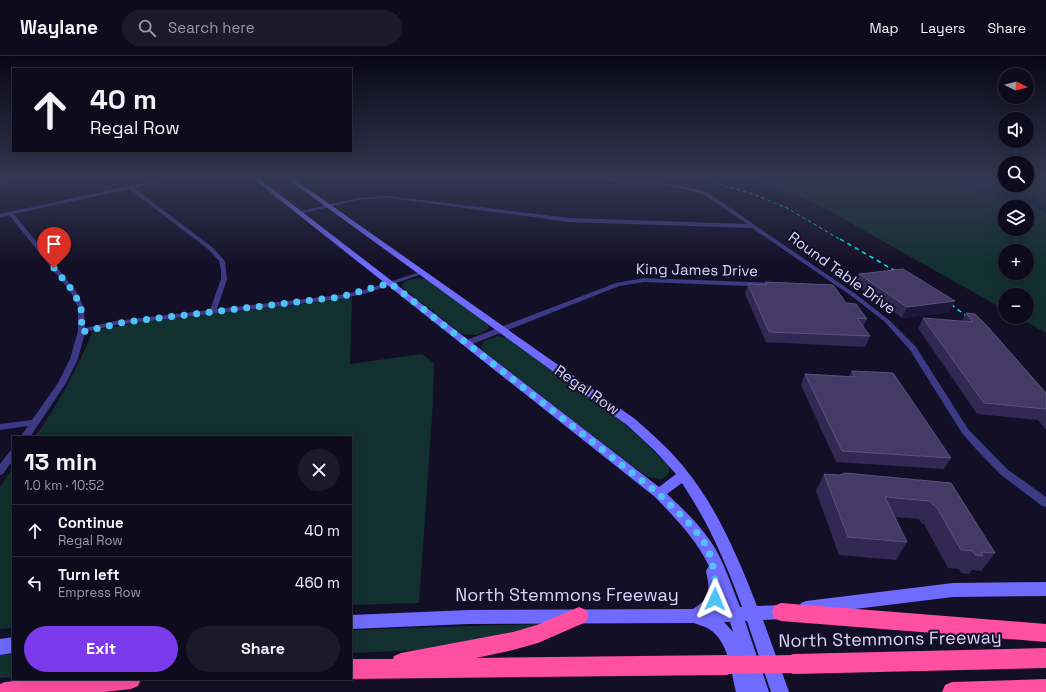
<!DOCTYPE html>
<meta charset="utf-8">
<style>
body{margin:0;font-family:"Space Grotesk",sans-serif;background:#1c1929;color:#f1f3f6;height:100vh;display:flex;flex-direction:column;font-size:15px;white-space:nowrap}
*{box-sizing:border-box;margin:0}
p{font-size:13px;color:#9b9ba3}
.icon{flex:none;width:22px;height:22px;fill:none;stroke:currentColor;stroke-width:2;stroke-linecap:round;stroke-linejoin:round}
.map{position:relative;flex:1;overflow:hidden}
.side{position:absolute;left:12px;top:380px;width:340px;height:244px;display:flex;flex-direction:column;background:#0e0b1c;border-radius:0px;box-shadow:0 4px 16px #0002,0 0 0 1px #2e2b3b}
.side>*{flex:none}
.hud{position:absolute;left:12px;top:12px;width:340px;height:84px;border-radius:0px;box-shadow:0 4px 16px #0002,0 0 0 1px #2e2b3b;background:#0e0b1c;color:#f1f3f6;overflow:hidden}
.needle{width:26px;rotate:96deg}
.fabs{position:absolute;left:998px;top:12px;display:grid;gap:8px}
.fabs a{display:grid;place-items:center;width:36px;height:36px;border-radius:50%;background:#0e0b1c;box-shadow:0 4px 16px #0002,0 0 0 1px #2e2b3b;font-size:20px}
.pin{position:absolute;display:grid;place-items:center;width:34px;height:34px;color:#fff;margin:-41px -17px;border-radius:50% 50% 50% 0;rotate:-45deg;box-shadow:0 0 4px #0007}
.pin .icon{rotate:45deg}
.me{position:absolute;width:44px;margin:-22px;rotate:1deg;stroke-linejoin:round;filter:drop-shadow(0 0 3px #0008)}
.turn{display:flex;align-items:center;gap:14px;height:84px;padding:0 12px;font-size:18px}
.turn .icon{width:52px;height:52px;stroke-width:2.5}
.turn b{display:block;font-size:28px;line-height:34px}
.round{display:grid;place-items:center;flex:none;width:42px;height:42px;border-radius:21px;background:#1c1929}
.head{display:flex;align-items:center;justify-content:space-between;height:68px;padding:0 12px}
h1{font-size:24px;font-weight:700;line-height:30px}
.button{display:flex;gap:8px;margin-top:auto;padding:8px 12px}
.button a{flex:1;height:46px;border-radius:24px;background:#7c3aed;color:#fff;font-size:16px;font-weight:700;line-height:46px;text-align:center}
.button a+a{background:#1c1929;color:#f1f3f6}
ul{padding:0;list-style:none}
li{display:flex;align-items:center;gap:12px;height:52px;padding:0 12px;border-top:1px solid #2e2b3b}
li div{flex:1}
li b{display:block;font-size:15px}
li em{font-style:normal}
header{display:flex;align-items:center;gap:24px;box-sizing:border-box;height:56px;padding:0 20px;background:#0e0b1c;border-bottom:1px solid #2e2b3b}
header strong{font-size:19px}
nav{display:flex;gap:22px;margin-inline-start:auto;font-size:14px}
.search{width:280px;height:36px;background:#1c1929;display:flex;align-items:center;gap:10px;box-sizing:border-box;padding:0 14px;border-radius:22px;color:#9b9ba3;font-size:15px}
.map>svg:first-child{display:block}
</style>
<header>
<strong>Waylane</strong>
<div class="search"><svg class="icon" aria-label="search" viewBox="0 0 24 24"><circle cx="10" cy="10" r="6"/><path d="M15 15l6 6"/></svg>Search here</div>
<nav><a>Map</a><a>Layers</a><a>Share</a></nav>
</header>
<div class="map">
<svg width="1046" height="636" viewBox="0 0 1046 636">
<rect width="100%" height="100%" fill="#130f26"/>
<g fill="#12302f" fill-rule="evenodd">
<path d="M745 121H1005V129H1027V121H1046V277L1018 261H1027V239H1005V254L817 148ZM1005 151H1027V173H1005ZM1005 195H1027V217H1005Z"/>
<path d="M418 222 426 223 488 267V273L477 279 462 278 402 231V229L405 225Z"/>
<path d="M352 242 350 308 422 298 434 307 433 347 419 547 351 549V381H35C59 347 77 313 93 275L142 266Z"/>
<path d="M498 280 508 282C565 322 622 359 669 411V418L662 423 647 421 482 294 481 291 484 285Z"/>
<path d="M13 412V572L0 573V431Z"/>
<path d="M537 568 544 569 447 593 351 597V574Z"/>
<path d="M13 598V621L0 622V599Z"/>
</g>
<g fill="none" stroke-linecap="round" stroke-linejoin="round">
<path fill="#0a1f44" fill-rule="evenodd" d="M938 121C953 120 966 128 980 132 1001 138 1030 135 1046 151V158L1032 149 1024 146 978 136Z"/>
<g fill="#3d3a85" fill-rule="evenodd">
<path d="M170 121H177L134 132 212 191 225 205 227 223 217 253 340 239 364 234 420 216H424L425 217 367 237 340 243 115 269 85 276 78 303 66 327 30 381H20L28 370 0 374V368L32 364 58 327 70 303 78 275V251L70 235 9 159 0 162V158ZM129 133 208 193 219 205 221 214V223L210 254 115 265 85 272 84 251 76 235 14 158Z"/>
<path d="M529 121C555 121 582 122 608 123 642 125 675 126 708 137L857 239 889 264 916 291 968 373 1007 413 1046 441V451L1042 450 1001 419 975 392 962 377 910 294 885 266 853 241 752 172 569 166 389 142 357 144 300 158 297 156 357 142 389 140 569 162 747 168 704 139 693 135 658 128 531 122Z"/>
<path d="M644 222 775 227 778 229 775 231 644 226 619 230 470 289H467L463 287 464 285 616 227Z"/>
<path d="M13 394V404L3 418 0 419V408L10 395Z"/>
</g>
<g fill="#6f6bff" fill-rule="evenodd">
<path d="M12 121H23L0 127V123Z"/>
<path d="M251 121H257L659 431 676 418 655 395 627 369 285 121H291L635 363C652 378 669 393 683 410 717 451 738 501 757 550L785 549 790 551 793 556 790 561 785 563 763 564 789 636H771L747 565H745L769 636H736C731 615 729 586 709 573 704 570 698 569 694 567L468 568 351 573V559L468 554 693 553C711 542 710 534 706 515L709 510C696 483 676 463 655 441ZM682 427C708 466 726 507 742 551H740C731 529 724 505 711 486 699 468 683 453 667 438ZM722 543 725 551 717 552 718 551ZM724 566H730L733 576Z"/>
<path d="M1046 526V540L953 541 806 559 801 557 798 552 801 547 806 545 953 527Z"/>
<path d="M13 581V597L0 599V583Z"/>
</g>
<g fill="#ff4fa3" fill-rule="evenodd">
<path d="M781 547 1046 568V586L781 565 774 562 772 556 774 550Z"/>
<path d="M579 551 586 554 588 560 586 566 538 587 513 594 476 602 727 599 734 602 737 609 734 616 727 619 351 623V603H393L394 600 401 597 513 576 537 569Z"/>
<path d="M1046 592V612L793 618 786 615 783 608 786 601 793 598Z"/>
<path d="M31 623H141L138 630 131 633 104 636H0V628L5 626Z"/>
<path d="M1046 623V636H942L945 629 952 626Z"/>
</g>
<path stroke="#00e5ff" stroke-width="1" stroke-dasharray="3.5 3" stroke-linecap="butt" d="M693 121 753 138 787 152 841 184"/>
<g stroke="#00e5ff" stroke-width="1.5" stroke-dasharray="4.5 4" stroke-linecap="butt">
<path d="M840 183 904 220"/>
<path d="M944 243 969 262"/>
</g>
<path stroke="#00e5ff" stroke-width="2" stroke-dasharray="6 5" stroke-linecap="butt" d="M968 261 974 265"/>
<path stroke="#ff4fa3" stroke-width="18" d="M727 609 793 608"/>
</g>
<g fill="#312854">
<path d="M859 218 950 256 902 262 855 228Z"/>
<path d="M765 226 846 247 867 263 863 271 870 280 865 291 766 286 745 238 748 228 765 229Z"/>
<path d="M966 257 1046 337V373H1045L1038 364 977 358 918 272 923 262 962 265Z"/>
<path d="M852 315 951 402 944 413 836 406 801 329 805 318 849 320Z"/>
<path d="M824 418 951 427 995 497 981 515 972 514 969 518 961 517 959 513 948 512 924 468 921 467 919 463 895 461 907 486 896 504 839 499 816 435Z"/>
</g>
<path fill="#1d163a" d="M955 245 950 256 902 262 907 251Z"/>
<g fill="#433a66" stroke="#5a527e">
<path d="M903 213 955 245 907 251 859 218Z"/>
<path d="M765 226 833 229 846 247 856 248 867 263 857 262 870 280 769 276 748 228 767 229Z"/>
<path d="M966 257 975 258 988 271 1046 337V353L984 347 923 262 973 266Z"/>
<path d="M852 315 893 317 951 402 842 395 805 318 855 321Z"/>
<path d="M845 417 951 427 995 497 981 496 983 500 975 499 973 495 961 494 936 450 933 449 930 445 885 441 907 486 848 481 824 418 840 419Z"/>
</g>
<linearGradient id="sky" x2="0" y2="1"><stop stop-color="#0a0815"/><stop offset="0.58" stop-color="#333752"/><stop offset="1" stop-color="#333752" stop-opacity="0"/></linearGradient>
<rect width="1046" height="210" fill="url(#sky)"/>
<g fill="none" stroke-linecap="round" stroke-linejoin="round">
<path stroke="#4fc3f7" stroke-width="7" stroke-dasharray="0 12.6" d="M54 212 73 235 81 251 82 276 125 266 340 241 390 227 659 438C675 454 696 471 707 491 713 504 717 529 715 543"/>
</g>
<g text-anchor="middle" stroke-width="4" stroke-linejoin="round" paint-order="stroke">
<g font-size="15" fill="#d9d4ff" stroke="#130f26">
<text transform="translate(697 214) rotate(1)" y="5">King James Drive</text>
<text transform="translate(842 217) rotate(36)" y="5">Round Table Drive</text>
<text transform="translate(587 334) rotate(35)" y="5">Regal Row</text>
</g>
<g font-size="18" fill="#d9d4ff" stroke="#130f26">
<text x="567" y="545">North Stemmons Freeway</text>
<text transform="translate(890 583) rotate(-1)" y="6">North Stemmons Freeway</text>
</g>
</g>
</svg>
<div class="fabs">
<a><svg class="needle" viewBox="-14 -14 28 28"><path d="M0-13l5 13h-10z" fill="#e53935"/><path d="M0 13l5-13h-10z" fill="#9b9ba3"/></svg></a>
<a><svg class="icon" aria-label="sound" viewBox="0 0 24 24"><path d="M4 9h4l5-4v14l-5-4H4zM17 9q2 3 0 6"/></svg></a>
<a><svg class="icon" aria-label="search" viewBox="0 0 24 24"><circle cx="10" cy="10" r="6"/><path d="M15 15l6 6"/></svg></a>
<a><svg class="icon" aria-label="layers" viewBox="0 0 24 24"><path d="M12 4l9 5-9 5-9-5zM3 14l9 5 9-5"/></svg></a>
<a>+</a>
<a>−</a>
</div>
<div class="pin" style="left:54px;top:212px;background:#d93025"><svg class="icon" aria-label="arrive" viewBox="0 0 24 24"><path d="M6 21V4h12l-3 4 3 4H6"/></svg></div>
<svg class="me" style="left:715px;top:543px" viewBox="-20 -20 40 40"><path d="M0-17L14 15 0 8-14 15z" fill="#4fc3f7" stroke="#fff" stroke-width="4"/></svg>
<div class="hud">
<div class="turn"><svg class="icon" aria-label="ahead" viewBox="0 0 24 24"><path d="M12 20V5M6 11l6-6 6 6"/></svg><div><b>40 m</b>Regal Row</div></div>
</div>
<section class="side">
<div class="head"><div><h1>13 min</h1><p>1.0 km · 10:52</p></div><a class="round"><svg class="icon" aria-label="close" viewBox="0 0 24 24"><path d="M6 6l12 12M18 6L6 18"/></svg></a></div>
<ul>
<li><svg class="icon" aria-label="ahead" viewBox="0 0 24 24"><path d="M12 20V5M6 11l6-6 6 6"/></svg><div><b>Continue</b><p>Regal Row</p></div><em>40 m</em></li>
<li><svg class="icon" aria-label="left" viewBox="0 0 24 24"><path d="M17 20v-9H6M10 6l-5 5 5 5"/></svg><div><b>Turn left</b><p>Empress Row</p></div><em>460 m</em></li>
</ul>
<div class="button"><a>Exit</a><a>Share</a></div>
</section>
</div>
